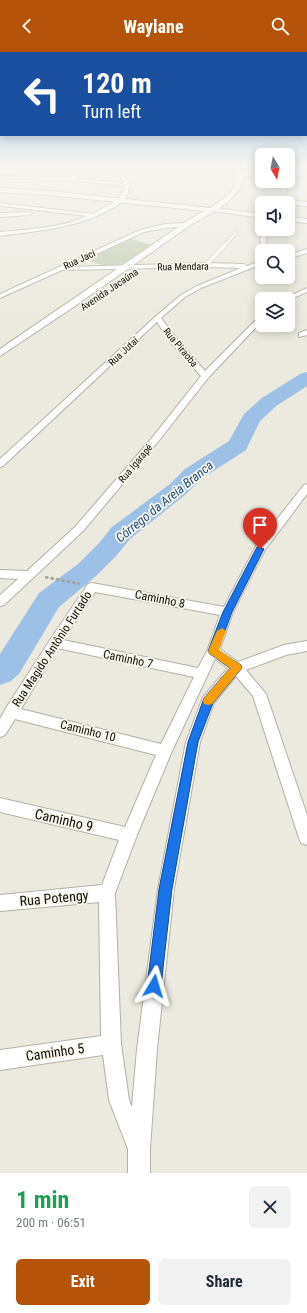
<!DOCTYPE html>
<meta charset="utf-8">
<style>
body{margin:0;font-family:"Roboto Condensed",sans-serif;background:#f2f2f3;color:#1f2937;height:100vh;display:flex;flex-direction:column;font-size:15px;white-space:nowrap}
*{box-sizing:border-box;margin:0}
p{font-size:13px;color:#747a83}
.icon{flex:none;width:22px;height:22px;fill:none;stroke:currentColor;stroke-width:2;stroke-linecap:round;stroke-linejoin:round}
.map{position:relative;height:1121px;overflow:hidden}
.side{display:flex;flex-direction:column;background:#fff;flex:1}
.side>*{flex:none}
.top-card{position:absolute;left:0px;top:0px;width:307px;height:84px;box-shadow:0 2px 10px #0003;background:#1a4fa0;color:#fff;overflow:hidden}
.needle{width:26px;rotate:170deg}
.controls{position:absolute;left:255px;top:96px;display:grid;gap:8px}
.controls a{display:grid;place-items:center;width:40px;height:40px;border-radius:6px;background:#fff;box-shadow:0 2px 10px #0003;font-size:20px}
.pin{position:absolute;display:grid;place-items:center;width:34px;height:34px;color:#fff;margin:-41px -17px;border-radius:50% 50% 50% 0;rotate:-45deg;box-shadow:0 0 4px #0007}
.pin .icon{rotate:45deg}
.me{position:absolute;width:44px;margin:-22px;rotate:7deg;stroke-linejoin:round;filter:drop-shadow(0 0 3px #0008)}
.turn{display:flex;align-items:center;gap:14px;height:84px;padding:0 16px;font-size:18px}
.turn .icon{width:52px;height:52px;stroke-width:2.5}
.turn b{display:block;font-size:28px;line-height:34px}
.round{display:grid;place-items:center;flex:none;width:42px;height:42px;border-radius:6px;background:#f2f2f3}
.summary{display:flex;align-items:center;justify-content:space-between;height:68px;padding:0 16px}
h1{font-size:24px;font-weight:700;line-height:30px;color:#1e9e55}
.cta{display:flex;gap:8px;margin-top:auto;padding:8px 16px}
.cta a{flex:1;height:46px;border-radius:6px;background:#b45309;color:#fff;font-size:16px;font-weight:700;line-height:46px;text-align:center}
.cta a+a{background:#f2f2f3;color:#1f2937}
header{display:flex;justify-content:space-between;align-items:center;height:52px;padding:0 16px;background:#b45309;color:#fff;font-size:18px;font-weight:700}
.map>svg:first-child{display:block}
</style>
<header><svg class="icon" aria-label="back" viewBox="0 0 24 24"><path d="M15 5l-7 7 7 7"/></svg>Waylane<svg class="icon" aria-label="search" viewBox="0 0 24 24"><circle cx="10" cy="10" r="6"/><path d="M15 15l6 6"/></svg></header>
<div class="map">
<svg width="307" height="1121" viewBox="0 0 307 1121">
<rect width="100%" height="100%" fill="#ece9de"/>
<path fill="#bfcdb0" d="M131 187 155 194C136 206 114 221 91 209L92 205Z"/>
<g fill="none" stroke-linecap="round" stroke-linejoin="round">
<path fill="#9cc0e6" fill-rule="evenodd" d="M307 320V334L276 354 260 369 246 398 201 427 186 442 130 487 117 503 96 524 59 555 19 622 11 629 0 633V602L39 541 78 512 99 491 112 475 170 432 185 417 229 389 244 362 262 346 300 322Z"/>
<g stroke="#b3b0a5" stroke-width="3.5">
<path id="service-far1" d="M225 193 236 181"/>
</g>
<g stroke="#b3b0a5" stroke-width="4.5">
<path id="service" d="M206 213 226 192"/>
</g>
<g stroke="#b3b0a5" stroke-width="2">
<g id="minor">
<path d="M38 113H48L62 117 71 120 78 127 125 131 117 121 102 113C115 113 125 122 130 133 129 139 127 145 122 149 117 155 108 158 101 162 69 177 35 179 0 184V180C29 177 61 176 87 164L2 154 0 153V151L93 162 119 147 125 134 77 129 0 126V124L73 126 64 120Z"/>
<path d="M283 129H287L285 141 281 148 307 150V154L273 151 281 141Z"/>
<path d="M216 156 262 162V166L214 159 213 158Z"/>
<path d="M31 160 32 161 29 163 0 165V161Z"/>
<path d="M288 165 307 167V171L288 169Z"/>
<path d="M184 171 187 173 186 174 165 176 144 180 68 215 206 211 244 212 247 214 262 208V212L201 236 185 245 161 266 177 287 205 319 260 264 262 263V269L208 326 157 391 83 479 4 553 0 554V543L18 527 0 526V518L27 519 75 475 151 387 201 324 171 291 157 270 3 414 0 415V407L155 265 181 243 197 234 241 216 206 215 62 218 0 246V242L140 178 165 172Z"/>
<path d="M267 177H273L266 186 267 199H262V200L260 186Z"/>
<path d="M307 197V201L288 207V203Z"/>
<path d="M307 236V240L289 248 284 247Z"/>
<path d="M307 278V283L299 285V281Z"/>
<path d="M307 432V442L265 498 233 560 220 597 238 610 284 593 307 589V599L286 603 246 618 266 642 307 763V793L301 791 299 786 253 644 236 624 214 651 200 690 174 837 157 997 150 1097V1121H128V1097L109 1048 103 1003 0 1018V998L101 984 99 850 0 859V843L102 833 119 788 0 760V746L125 775 156 703 15 667 5 683 0 685V667L6 656 50 588 88 532 92 531 224 555 256 494 304 433ZM95 540 220 563 207 599 198 616 63 588ZM57 596 194 625 161 692 21 657ZM215 607 228 616 203 645 186 690 158 837 137 997 132 1055 129 1048 121 992 115 841 137 783 172 699Z"/>
</g>
</g>
<g stroke="#b3b0a5" stroke-width="2">
<g id="tertiary">
<path d="M233 113H239L242 120 262 121V125L243 124 242 131 239 137 228 150 215 159 192 172 72 256 0 304V297L187 169 204 159 49 143 0 140V136L49 139 210 156C226 146 244 133 233 113Z"/>
<path d="M288 121 307 122V126L288 125Z"/>
</g>
</g>
<path stroke="#a4a299" stroke-width="2.5" stroke-dasharray="3.5 2" stroke-linecap="butt" d="M45 525 80 532"/>
<use href="#service-far1" stroke="#fff" stroke-width="2.5"/>
<use href="#service" stroke="#fff" stroke-width="3.5"/>
<use href="#minor" fill="#fff" fill-rule="evenodd"/>
<use href="#tertiary" fill="#fff" fill-rule="evenodd"/>
</g>
<linearGradient id="sky" x2="0" y2="1"><stop stop-color="#89b9e7"/><stop offset="0.42" stop-color="#f6f5f0"/><stop offset="1" stop-color="#f6f5f0" stop-opacity="0"/></linearGradient>
<rect width="307" height="270" fill="url(#sky)"/>
<path fill="#1a73e8" stroke="#114b97" d="M257 495H260L264 497 232 560 218 598 241 613 242 616 213 651 198 690 172 837 161 934 159 939 154 941 149 939 147 934 159 837 188 690 204 646 230 616 210 602 208 599 223 560Z"/>
<path fill="#f59e0b" d="M222 576 226 579 219 598 241 613 242 616 212 652 208 653 204 652 203 649 204 646 230 616 210 602 208 599 217 579Z"/>
<g text-anchor="middle" stroke-width="3.5" stroke-linejoin="round" paint-order="stroke">
<g font-size="10" fill="#100f0b" stroke="#f9f6eb">
<text transform="translate(79 207) rotate(-25)" y="4">Rua Jaci</text>
<text transform="translate(183 214) rotate(-1)" y="4">Rua Mendara</text>
<text transform="translate(109 237) rotate(-34)" y="4">Avenida Jacaúna</text>
<text transform="translate(181 295) rotate(50)" y="4">Rua Piraoba</text>
<text transform="translate(123 299) rotate(-43)" y="4">Rua Jutaí</text>
<text transform="translate(135 411) rotate(-50)" y="4">Rua Igarapé</text>
</g>
<g font-size="12" fill="#100f0b" stroke="#f9f6eb">
<text transform="translate(160 547) rotate(11)" y="4">Caminho 8</text>
<text transform="translate(52 597) rotate(-57)" y="4">Rua Magido Antônio Furtado</text>
<text transform="translate(128 607) rotate(12)" y="4">Caminho 7</text>
<text transform="translate(88 679) rotate(14)" y="4">Caminho 10</text>
</g>
<g font-size="13" font-style="italic" fill="#1a4e7d" stroke="#f9f6eb">
<text transform="translate(164 449) rotate(-39)" y="5">Córrego da Areia Branca</text>
</g>
<g font-size="14" fill="#100f0b" stroke="#f9f6eb">
<text transform="translate(64 768) rotate(13)" y="5">Caminho 9</text>
<text transform="translate(54 846) rotate(-5)" y="5">Rua Potengy</text>
<text transform="translate(55 1000) rotate(-8)" y="5">Caminho 5</text>
</g>
</g>
</svg>
<div class="controls">
<a><svg class="needle" viewBox="-14 -14 28 28"><path d="M0-13l5 13h-10z" fill="#e53935"/><path d="M0 13l5-13h-10z" fill="#747a83"/></svg></a>
<a><svg class="icon" aria-label="sound" viewBox="0 0 24 24"><path d="M4 9h4l5-4v14l-5-4H4zM17 9q2 3 0 6"/></svg></a>
<a><svg class="icon" aria-label="search" viewBox="0 0 24 24"><circle cx="10" cy="10" r="6"/><path d="M15 15l6 6"/></svg></a>
<a><svg class="icon" aria-label="layers" viewBox="0 0 24 24"><path d="M12 4l9 5-9 5-9-5zM3 14l9 5 9-5"/></svg></a>
</div>
<div class="pin" style="left:260px;top:497px;background:#d93025"><svg class="icon" aria-label="arrive" viewBox="0 0 24 24"><path d="M6 21V4h12l-3 4 3 4H6"/></svg></div>
<svg class="me" style="left:154px;top:934px" viewBox="-20 -20 40 40"><path d="M0-17L14 15 0 8-14 15z" fill="#1a73e8" stroke="#fff" stroke-width="4"/></svg>
<div class="top-card">
<div class="turn"><svg class="icon" aria-label="left" viewBox="0 0 24 24"><path d="M17 20v-9H6M10 6l-5 5 5 5"/></svg><div><b>120 m</b>Turn left</div></div>
</div>
</div>
<section class="side">
<div class="summary"><div><h1>1 min</h1><p>200 m · 06:51</p></div><a class="round"><svg class="icon" aria-label="close" viewBox="0 0 24 24"><path d="M6 6l12 12M18 6L6 18"/></svg></a></div>
<div class="cta"><a>Exit</a><a>Share</a></div>
</section>
